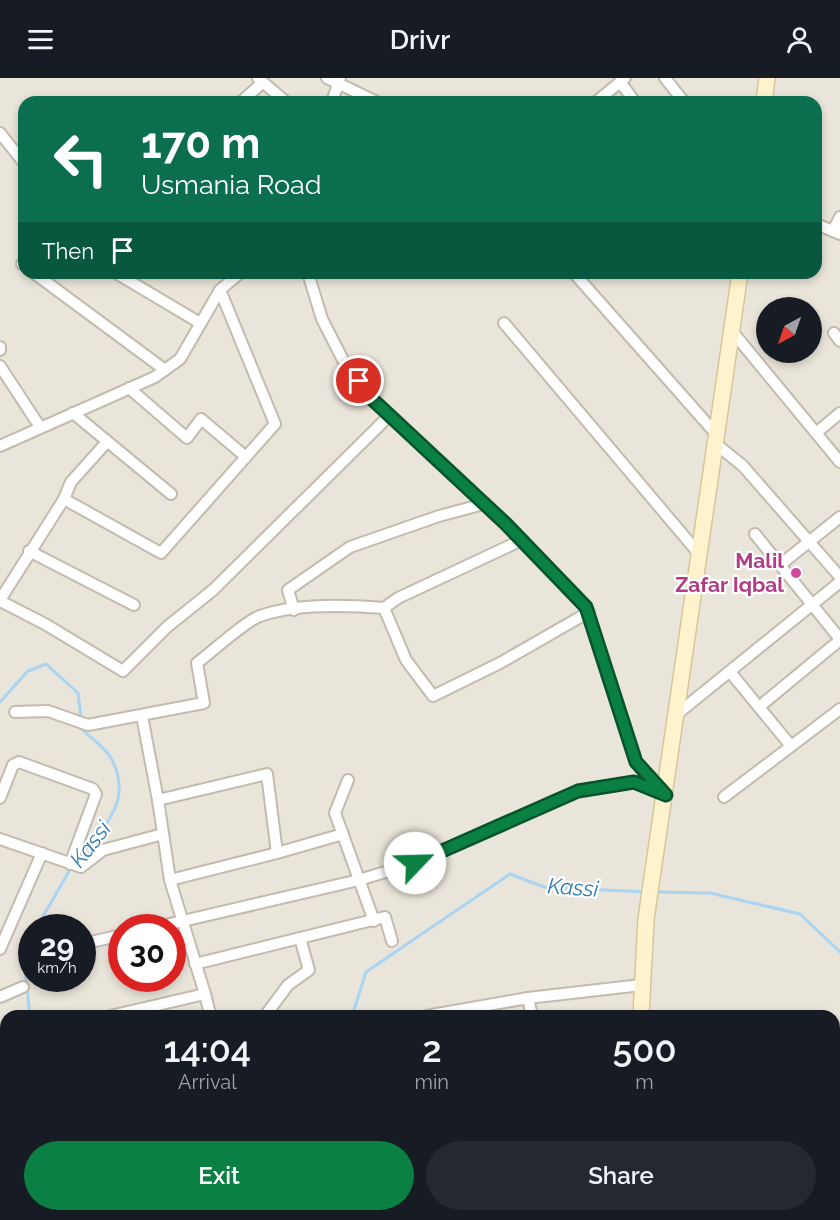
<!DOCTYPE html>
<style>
body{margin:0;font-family:Raleway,sans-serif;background:#242831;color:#f1f3f6;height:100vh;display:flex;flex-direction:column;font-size:22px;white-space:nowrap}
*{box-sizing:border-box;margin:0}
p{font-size:20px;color:#9ea1a6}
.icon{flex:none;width:33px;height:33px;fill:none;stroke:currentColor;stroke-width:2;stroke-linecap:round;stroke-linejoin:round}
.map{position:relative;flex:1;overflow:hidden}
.details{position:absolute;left:0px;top:932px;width:840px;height:212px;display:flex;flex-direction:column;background:#171b24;border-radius:18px 18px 0 0;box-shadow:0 3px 9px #0003}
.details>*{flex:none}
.top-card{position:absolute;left:18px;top:18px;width:804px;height:183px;border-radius:18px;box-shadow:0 3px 9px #0003;background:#0b6e4f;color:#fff;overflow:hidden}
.needle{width:39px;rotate:220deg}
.buttons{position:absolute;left:756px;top:219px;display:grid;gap:12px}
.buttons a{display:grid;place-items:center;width:66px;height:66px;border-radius:50%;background:#171b24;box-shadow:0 3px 9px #0003;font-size:30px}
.speed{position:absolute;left:18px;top:836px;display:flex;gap:12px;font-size:30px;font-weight:700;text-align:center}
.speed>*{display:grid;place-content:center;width:78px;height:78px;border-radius:50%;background:#171b24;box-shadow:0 3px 9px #0003;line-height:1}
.speed small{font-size:15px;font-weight:400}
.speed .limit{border:9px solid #d22;background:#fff;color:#111}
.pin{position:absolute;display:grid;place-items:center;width:51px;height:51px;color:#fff;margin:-26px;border:3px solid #fff;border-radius:50%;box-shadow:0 2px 6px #0007}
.me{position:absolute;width:66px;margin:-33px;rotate:66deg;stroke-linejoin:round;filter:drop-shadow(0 0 4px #0008)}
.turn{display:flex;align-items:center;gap:21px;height:126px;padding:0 24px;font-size:27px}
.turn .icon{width:78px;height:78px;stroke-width:2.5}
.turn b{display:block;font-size:42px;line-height:51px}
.then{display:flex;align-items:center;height:57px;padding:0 24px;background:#0003;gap:12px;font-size:22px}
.eta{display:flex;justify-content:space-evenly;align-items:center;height:102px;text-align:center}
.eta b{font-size:36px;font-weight:600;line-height:42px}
.cta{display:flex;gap:12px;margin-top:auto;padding:12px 24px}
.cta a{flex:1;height:69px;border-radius:36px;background:#0b8043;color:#fff;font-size:24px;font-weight:600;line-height:69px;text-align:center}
.cta a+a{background:#242831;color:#f1f3f6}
header{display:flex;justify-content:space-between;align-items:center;height:78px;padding:0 24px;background:#171b24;font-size:27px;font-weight:600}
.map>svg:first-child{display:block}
</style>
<header><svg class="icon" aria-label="menu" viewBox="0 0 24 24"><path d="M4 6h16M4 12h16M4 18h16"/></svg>Drivr<svg class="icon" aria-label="person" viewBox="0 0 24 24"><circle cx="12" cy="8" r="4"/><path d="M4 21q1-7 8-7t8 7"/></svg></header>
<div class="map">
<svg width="840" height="1142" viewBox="0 0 840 1142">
<rect width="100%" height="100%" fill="#f6f3ec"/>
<path fill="#eae5da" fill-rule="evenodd" d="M0 0H840V1142H0ZM24 24H816V195H24ZM766 230H812V274H766ZM32 849H82V900H32ZM122 849H172V900H122ZM6 938H834V1137H6Z"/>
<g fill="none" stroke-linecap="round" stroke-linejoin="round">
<g stroke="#a9d4f2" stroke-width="3">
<path d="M0 624 28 593 46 586 78 615 81 640"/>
<path d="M76 783C101 751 134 726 112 682 107 671 92 661 83 652L82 647"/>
<path d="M656 814 710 815 800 836 840 874"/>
<path d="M37 849 72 788"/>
<path d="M30 938 26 900 32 874"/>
<path d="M352 938 366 894 510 796 544 809 646 814"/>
</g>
<g stroke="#c2bbae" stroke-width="14">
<g id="street">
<path d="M258 0 286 24"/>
<path d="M327 0 377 24"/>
<path d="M665 0 684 24"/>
<path d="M620 4 635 24"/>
<path d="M241 24 262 5"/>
<path d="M332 24 340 0"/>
<path d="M596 24 625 0"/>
<path d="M0 55 24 85"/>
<path d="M816 146 840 156"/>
<path d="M833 153 840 139"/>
<path d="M22 186 24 187"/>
<path d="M34 195 165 292"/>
<path d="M116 195 200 245"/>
<path d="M308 195 322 241 345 286 372 321 506 446 586 529 636 684 666 717"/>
<path d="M574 195 717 357"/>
<path d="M504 245 700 477"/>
<path d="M731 252 840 384"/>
<path d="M834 255 840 263"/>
<path d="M0 269V272"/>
<path d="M0 288 40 349"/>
<path d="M129 310 187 360 201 341 246 379"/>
<path d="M73 335 171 416"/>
<path d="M816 355 840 335"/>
<path d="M716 366 743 388 840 499"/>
<path d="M0 368 155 299 180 281 220 212 240 195"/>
<path d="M64 421 161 475 275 346 220 212"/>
<path d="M755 456 840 561"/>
<path d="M522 462 398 520 384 530 406 582 433 618 500 585 589 534"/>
<path d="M29 473 134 527"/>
<path d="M780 487 840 439"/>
<path d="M0 522 64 421 71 404 106 365"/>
<path d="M0 523 45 546 123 593 167 549 213 512 390 337"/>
<path d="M294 532 288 512 350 469 439 438 484 426"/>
<path d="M730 594 791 668"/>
<path d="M759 629 840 562"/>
<path d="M15 634 48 633 88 647 204 625 197 585C212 574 244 544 260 538 296 525 346 527 384 530"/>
<path d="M677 636 840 504"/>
<path d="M142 638 158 722"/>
<path d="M348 702 335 735 374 843"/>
<path d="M724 719 840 631"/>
<path d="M0 720 13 687 19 684 93 711 96 716 70 786"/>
<path d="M0 761 81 789 103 772 163 756"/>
<path d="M277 775 343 756"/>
<path d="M157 849 359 802 415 785 578 713 634 704 663 716"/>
<path d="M82 866 122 857"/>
<path d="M0 871 42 775"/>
<path d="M195 886 385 839 392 863"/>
<path d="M205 916 210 936"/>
<path d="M0 919 23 909"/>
<path d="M528 920 641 907"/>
<path d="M110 938 205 916 170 802 158 722 267 696 277 775 170 802"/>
<path d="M265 938 288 907 309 892 300 860"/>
<path d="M426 938 528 920 532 938"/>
<path d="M0 976 6 973"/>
<path d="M457 1137 483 1142"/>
<path d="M810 1137 814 1142"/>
<path d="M164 1142 165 1137"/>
<path d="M317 1142 318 1137"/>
<path d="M405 1142 406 1137"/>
<path d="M574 1142 575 1137"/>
<path d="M724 1142 730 1137"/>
</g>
</g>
<g stroke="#d6c79b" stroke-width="18">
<g id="secondary">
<path d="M764 24 767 0"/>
<path d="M641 938 646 841 740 195"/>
<path d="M698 1137 700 1142"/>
</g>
</g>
<use href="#street" stroke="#fff" stroke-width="10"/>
<use href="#secondary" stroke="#fff3cd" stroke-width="15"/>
</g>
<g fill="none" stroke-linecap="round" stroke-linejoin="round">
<g stroke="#07532c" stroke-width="15">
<path id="route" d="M359 303 372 321 506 446 586 529 636 684 666 717 634 704 578 713 415 785"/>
</g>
<use href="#route" stroke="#0b8043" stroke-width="10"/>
</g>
<circle fill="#d1479c" stroke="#fff" stroke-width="2" cx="796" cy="495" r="6"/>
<g text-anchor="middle" stroke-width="4.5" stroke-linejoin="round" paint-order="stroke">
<g font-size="21" font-weight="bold" fill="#b23c85" stroke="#fff" text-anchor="end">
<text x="784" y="490">Malil<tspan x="784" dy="24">Zafar Iqbal</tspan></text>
</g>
<g font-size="22" font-style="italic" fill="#2e7ab2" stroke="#fff">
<text transform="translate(90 766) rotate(-52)" y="8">Kassi</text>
<text transform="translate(573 809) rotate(4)" y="8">Kassi</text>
</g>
</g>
</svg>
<div class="buttons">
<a><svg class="needle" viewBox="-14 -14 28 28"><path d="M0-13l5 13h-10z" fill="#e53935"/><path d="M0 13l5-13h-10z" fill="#9ea1a6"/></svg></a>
</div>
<div class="speed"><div>29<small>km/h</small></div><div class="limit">30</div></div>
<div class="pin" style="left:359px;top:303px;background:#d93025"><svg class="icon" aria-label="arrive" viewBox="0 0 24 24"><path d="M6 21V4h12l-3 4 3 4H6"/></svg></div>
<svg class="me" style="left:415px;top:785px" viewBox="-20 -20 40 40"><circle r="19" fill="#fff"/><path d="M0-13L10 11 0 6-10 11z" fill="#0b8043"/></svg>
<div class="top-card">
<div class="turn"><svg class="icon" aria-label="left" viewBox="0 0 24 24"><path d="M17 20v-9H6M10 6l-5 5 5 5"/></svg><div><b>170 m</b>Usmania Road</div></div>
<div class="then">Then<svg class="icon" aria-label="arrive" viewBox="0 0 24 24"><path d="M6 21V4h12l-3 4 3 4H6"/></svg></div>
</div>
<section class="details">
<div class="eta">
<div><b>14:04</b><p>Arrival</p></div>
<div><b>2</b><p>min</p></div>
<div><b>500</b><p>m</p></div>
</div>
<div class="cta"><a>Exit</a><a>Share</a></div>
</section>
</div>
